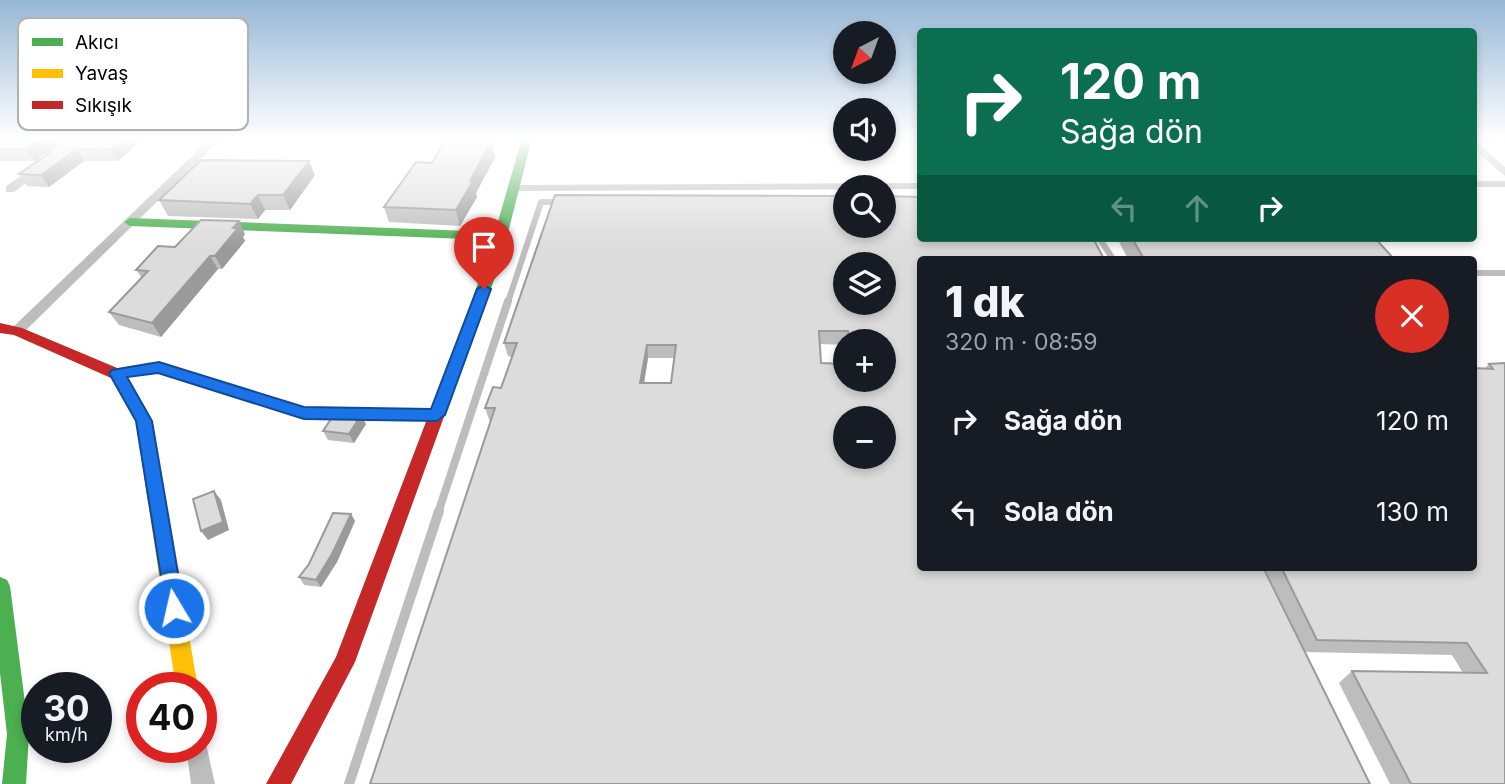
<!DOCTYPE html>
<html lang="tr">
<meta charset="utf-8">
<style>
body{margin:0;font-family:Inter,sans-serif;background:#20242c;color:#f1f3f6;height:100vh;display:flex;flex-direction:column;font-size:26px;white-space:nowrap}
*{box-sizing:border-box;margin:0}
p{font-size:23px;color:#9ea1a6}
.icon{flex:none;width:38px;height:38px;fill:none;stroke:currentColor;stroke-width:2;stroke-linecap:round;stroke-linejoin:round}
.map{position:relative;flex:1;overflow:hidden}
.drawer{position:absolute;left:917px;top:256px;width:560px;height:315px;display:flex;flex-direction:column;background:#171b24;border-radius:7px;box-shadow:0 4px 10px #0003}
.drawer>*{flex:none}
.banner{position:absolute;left:917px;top:28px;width:560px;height:214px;border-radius:7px;box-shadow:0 4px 10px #0003;background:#0b6e4f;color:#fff;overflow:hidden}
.needle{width:46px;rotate:221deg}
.controls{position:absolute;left:833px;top:21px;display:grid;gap:14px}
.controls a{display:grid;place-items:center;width:63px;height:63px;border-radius:50%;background:#171b24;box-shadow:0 4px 10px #0003;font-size:35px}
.speed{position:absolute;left:21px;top:672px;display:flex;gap:14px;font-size:35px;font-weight:700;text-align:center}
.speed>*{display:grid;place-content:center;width:91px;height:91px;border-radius:50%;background:#171b24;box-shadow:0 4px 10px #0003;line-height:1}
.speed small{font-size:18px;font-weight:400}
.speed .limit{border:10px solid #d22;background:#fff;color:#111}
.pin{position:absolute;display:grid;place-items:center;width:60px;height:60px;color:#fff;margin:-72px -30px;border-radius:50% 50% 50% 0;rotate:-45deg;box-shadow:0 0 7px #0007}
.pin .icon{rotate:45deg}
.me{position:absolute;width:77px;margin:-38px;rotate:351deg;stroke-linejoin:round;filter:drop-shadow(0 0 5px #0008)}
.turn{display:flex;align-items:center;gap:24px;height:147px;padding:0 28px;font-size:32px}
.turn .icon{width:91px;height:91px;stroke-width:2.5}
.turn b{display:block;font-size:49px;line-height:60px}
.lanes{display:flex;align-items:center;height:66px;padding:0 28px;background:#0003;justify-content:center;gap:35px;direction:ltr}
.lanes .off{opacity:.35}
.round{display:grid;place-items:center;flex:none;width:74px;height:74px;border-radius:37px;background:#20242c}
.overview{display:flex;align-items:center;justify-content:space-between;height:119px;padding:0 28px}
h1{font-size:42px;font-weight:800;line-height:52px}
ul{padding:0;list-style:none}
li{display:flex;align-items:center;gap:21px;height:91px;padding:0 28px}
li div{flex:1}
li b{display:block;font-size:26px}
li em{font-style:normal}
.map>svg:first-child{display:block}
</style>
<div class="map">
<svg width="1505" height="784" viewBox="0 0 1505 784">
<rect width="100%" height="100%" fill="#fff"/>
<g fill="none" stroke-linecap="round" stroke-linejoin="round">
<g stroke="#bdbdbd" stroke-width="6">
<path d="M1474 184H1505"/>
<path d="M514 188 920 186"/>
<path d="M1099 238 1113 259"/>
<path d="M1474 273H1505"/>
<path d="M508 302 541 202H562"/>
</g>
<g stroke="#bdbdbd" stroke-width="8">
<path d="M119 373 159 368 304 413 434 415"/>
<path d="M438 513 508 301"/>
</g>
<path stroke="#bdbdbd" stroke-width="10" d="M349 784 439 511"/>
<g fill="#bdbdbd" fill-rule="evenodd">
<path d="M211 138H222L22 334H12L10 331 12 328Z"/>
<path d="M1474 140 1505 167V176L1474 149Z"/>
<path d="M39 164 45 167 43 169 14 192H6V186Z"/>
<path d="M201 737 205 739 215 784H191L186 747H201Z"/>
</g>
<g fill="#4caf50" fill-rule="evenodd">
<path d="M522 138H532L500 264 482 312 475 317 468 312 493 240 130 226 124 222 130 218 495 232Z"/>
<path d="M0 577 7 580 10 586 29 734 26 784H2L7 734 0 673Z"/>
</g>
<path fill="#ffc107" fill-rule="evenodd" d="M157 495 163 497 166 502 198 688H176L148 502 151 497Z"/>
<g fill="#c62828" fill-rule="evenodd">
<path d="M475 307 482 312 355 662 291 784H266L336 657 468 312Z"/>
<path d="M0 323 22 328 122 370 152 421 166 502 163 507 157 509 151 507 148 502 136 421 111 378 14 335 0 333Z"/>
</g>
</g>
<g fill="#bdbdbd" fill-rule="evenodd">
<path d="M0 138H141L142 140 118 161H84L49 187 27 186 19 174 48 154 47 152 35 161H0Z"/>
<path d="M811 138H845V144H812Z"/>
<rect x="884" y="138" width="36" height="5"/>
<path d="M491 142 495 157 476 193 477 197 460 226 389 222 384 207 432 163Z"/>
<path d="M315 175 290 210H265L258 219 168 216 159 200Z"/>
<path d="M245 234 243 237 245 241 222 269H218L161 337 119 325 109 312 142 278 136 270 175 247Z"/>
<path d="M1117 238H1375L1394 259H1128Z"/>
<path d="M920 259V567L490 422 485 408 501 388 512 357 508 356 504 343ZM845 341H884L845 380 821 363 820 344 845 345ZM648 358H674L671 383H644Z"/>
<path d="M1505 363V784H1390L1339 683 1352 671 1463 673 1452 655 1305 652 1264 567H1474L1485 368 1489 364Z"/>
<path d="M366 424 354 443 328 440 323 431Z"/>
<path d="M351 514 355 521 337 562 321 587 304 585 299 577Z"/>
</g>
<g fill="#9a9a9a">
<path d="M42 138H67L35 161 26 149Z"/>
<path d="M125 138H141L142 140 118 161 111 150Z"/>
<path d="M491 142 495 157 476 193 477 197 460 226 456 210Z"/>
<path d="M77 149 84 161 49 187 41 175Z"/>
<path d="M309 161 315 175 290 210 283 195Z"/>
<path d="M258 195 265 210 258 219 250 204Z"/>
<path d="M239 221 245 234 243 237 245 241 222 269 215 256 233 228Z"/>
<path d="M210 256 218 269 161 337 152 323Z"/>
<path d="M647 345 648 358 642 396 640 383Z"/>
<path d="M361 415 366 424 354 443 349 434Z"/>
<path d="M214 491 221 500 229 530 208 540 201 531Z"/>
<path d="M351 514 355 521 337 562 321 587 316 580Z"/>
</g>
<g fill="#dcdcdc" stroke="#9a9a9a" stroke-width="2" fill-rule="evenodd">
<path d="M0 138H42L26 149H0Z"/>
<path d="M65 138H125L111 150 77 149 41 175 19 174 51 152H47Z"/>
<path d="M445 141 491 142 470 181H473L456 210 384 207 416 162 432 163Z"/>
<path d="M201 160 309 161 283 195H258L250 204 159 200Z"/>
<path d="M555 195 845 196V226H884V196L920 197V238H1093L1104 259H920V567H1263L1370 784H370L495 408H485L493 387 501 388 517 343H504ZM845 264H884V303H845ZM819 331H848L850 341H884V380H845V364L821 363ZM647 345H676L671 383H640ZM845 418H884V457H845Z"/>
<path d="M201 220 239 221 233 228H238L215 256H210L152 323 109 312 148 271 136 270 158 246 175 247Z"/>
<path d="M1132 238H1375L1394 259H1144Z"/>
<path d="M1505 363V784H1411L1352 671 1487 673 1467 643 1317 640 1281 567H1474V368L1493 369 1489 364Z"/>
<path d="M335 413 361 415 349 434 323 431Z"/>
<path d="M214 491 223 522 201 531 193 499Z"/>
<path d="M333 513 351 514 332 554 316 580 299 577 309 564Z"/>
</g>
<linearGradient id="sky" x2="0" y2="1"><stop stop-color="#96b7d6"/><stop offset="0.56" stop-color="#fff"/><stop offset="1" stop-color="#fff" stop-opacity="0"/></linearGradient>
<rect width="1505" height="248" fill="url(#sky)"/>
<path fill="#1a73e8" stroke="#114b97" stroke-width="2" d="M484 285 491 289 445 415 437 421 304 419 158 373 127 377 152 421 184 608 181 614 174 617 167 614 136 421 109 373 112 370 159 362 304 407 431 409 477 289Z"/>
<rect x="18" y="18" width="230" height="112" rx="10" fill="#fff" stroke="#b2b2b2" stroke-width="2"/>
<rect x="32" y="38" width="31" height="8" fill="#4caf50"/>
<rect x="32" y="69" width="31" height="9" fill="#ffc107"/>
<rect x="32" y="101" width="31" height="8" fill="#c62828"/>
<g font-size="19" fill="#000">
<text x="75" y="49">Akıcı</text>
<text x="75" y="80">Yavaş</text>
<text x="75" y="112">Sıkışık</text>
</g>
</svg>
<div class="controls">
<a><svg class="needle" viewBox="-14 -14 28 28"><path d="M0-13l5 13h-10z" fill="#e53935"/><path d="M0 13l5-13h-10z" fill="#9ea1a6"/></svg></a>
<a><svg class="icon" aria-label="sound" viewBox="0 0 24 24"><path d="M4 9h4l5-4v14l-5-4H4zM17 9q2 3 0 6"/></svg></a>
<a><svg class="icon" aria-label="search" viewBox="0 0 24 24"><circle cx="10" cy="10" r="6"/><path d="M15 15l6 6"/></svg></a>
<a><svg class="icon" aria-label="layers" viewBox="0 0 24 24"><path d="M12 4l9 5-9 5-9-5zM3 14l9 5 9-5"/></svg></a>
<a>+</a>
<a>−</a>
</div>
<div class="speed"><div>30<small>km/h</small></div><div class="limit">40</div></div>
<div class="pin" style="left:484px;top:289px;background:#d93025"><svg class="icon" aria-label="arrive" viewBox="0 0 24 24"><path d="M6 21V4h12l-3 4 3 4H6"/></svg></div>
<svg class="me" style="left:174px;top:608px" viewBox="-20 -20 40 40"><circle r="17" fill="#1a73e8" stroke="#fff" stroke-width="3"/><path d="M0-11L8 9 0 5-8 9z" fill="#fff"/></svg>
<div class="banner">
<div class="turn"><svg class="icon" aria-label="right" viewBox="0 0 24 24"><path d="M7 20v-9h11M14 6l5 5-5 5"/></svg><div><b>120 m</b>Sağa dön</div></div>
<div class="lanes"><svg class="icon off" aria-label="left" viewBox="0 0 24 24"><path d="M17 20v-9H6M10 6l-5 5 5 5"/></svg><svg class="icon off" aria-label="ahead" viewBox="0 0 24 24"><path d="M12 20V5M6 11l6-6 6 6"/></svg><svg class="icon" aria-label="right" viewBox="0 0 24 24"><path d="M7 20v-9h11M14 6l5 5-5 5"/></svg></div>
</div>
<section class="drawer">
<div class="overview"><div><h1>1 dk</h1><p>320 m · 08:59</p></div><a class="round" style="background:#d93025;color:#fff"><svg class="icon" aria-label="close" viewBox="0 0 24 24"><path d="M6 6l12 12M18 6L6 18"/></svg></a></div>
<ul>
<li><svg class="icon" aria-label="right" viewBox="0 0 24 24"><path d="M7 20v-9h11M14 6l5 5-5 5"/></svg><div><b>Sağa dön</b></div><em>120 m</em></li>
<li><svg class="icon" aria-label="left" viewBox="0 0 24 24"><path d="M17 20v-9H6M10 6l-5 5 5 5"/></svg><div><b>Sola dön</b></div><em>130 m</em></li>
</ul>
</section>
</div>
